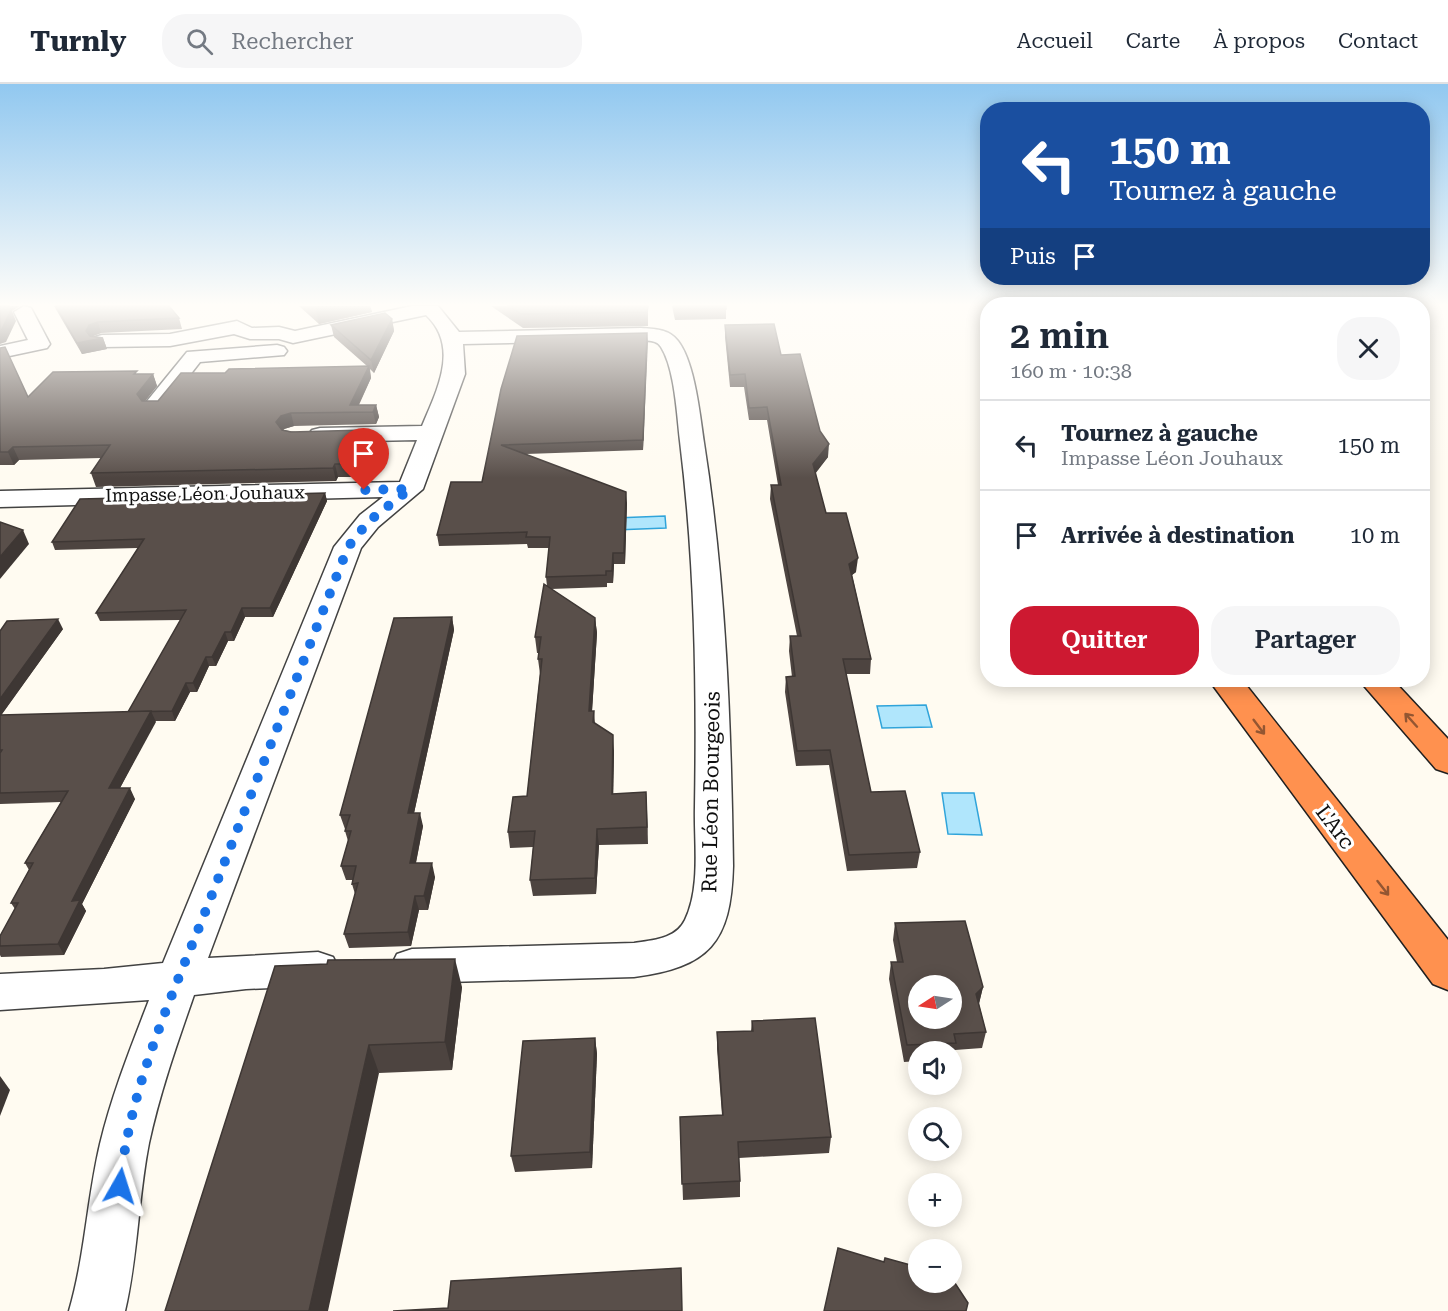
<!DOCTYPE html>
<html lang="fr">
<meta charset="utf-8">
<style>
body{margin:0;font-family:"Roboto Serif",serif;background:#f6f6f7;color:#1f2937;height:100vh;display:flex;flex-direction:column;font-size:22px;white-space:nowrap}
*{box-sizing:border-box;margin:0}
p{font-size:20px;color:#747a83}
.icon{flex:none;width:33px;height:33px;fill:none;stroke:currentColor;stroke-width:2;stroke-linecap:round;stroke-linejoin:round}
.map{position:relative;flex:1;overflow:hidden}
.side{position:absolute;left:980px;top:213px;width:450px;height:390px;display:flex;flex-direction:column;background:#fff;border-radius:24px;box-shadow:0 3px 15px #0003}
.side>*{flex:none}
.hud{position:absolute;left:980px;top:18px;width:450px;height:183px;border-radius:24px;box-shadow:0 3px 15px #0003;background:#1a4fa0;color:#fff;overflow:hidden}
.needle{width:39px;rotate:258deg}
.buttons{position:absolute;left:908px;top:891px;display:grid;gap:12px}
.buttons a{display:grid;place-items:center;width:54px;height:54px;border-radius:50%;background:#fff;box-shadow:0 3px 15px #0003;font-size:30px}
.pin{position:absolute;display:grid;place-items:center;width:51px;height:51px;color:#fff;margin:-62px -26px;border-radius:50% 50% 50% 0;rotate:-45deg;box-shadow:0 0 6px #0007}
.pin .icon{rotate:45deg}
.me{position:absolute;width:66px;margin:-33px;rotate:6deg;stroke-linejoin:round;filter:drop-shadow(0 0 4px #0008)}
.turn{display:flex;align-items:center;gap:21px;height:126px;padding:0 30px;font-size:27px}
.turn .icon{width:78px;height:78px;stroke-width:2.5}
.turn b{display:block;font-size:42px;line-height:51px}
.then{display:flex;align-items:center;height:57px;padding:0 30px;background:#0003;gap:12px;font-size:22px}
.round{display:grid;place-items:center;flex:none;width:63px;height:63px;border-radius:24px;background:#f6f6f7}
.overview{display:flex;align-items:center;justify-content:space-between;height:102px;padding:0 30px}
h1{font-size:36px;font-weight:600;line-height:45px}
.primary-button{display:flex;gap:12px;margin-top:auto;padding:12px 30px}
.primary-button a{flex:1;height:69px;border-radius:24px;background:#cd1931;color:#fff;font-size:24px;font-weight:600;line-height:69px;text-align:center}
.primary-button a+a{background:#f6f6f7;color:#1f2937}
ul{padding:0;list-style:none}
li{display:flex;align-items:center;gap:18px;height:90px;padding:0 30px;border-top:2px solid #e0e1e3}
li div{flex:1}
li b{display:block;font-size:22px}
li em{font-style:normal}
header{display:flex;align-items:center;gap:36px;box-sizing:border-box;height:84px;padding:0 30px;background:#fff;border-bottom:2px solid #e0e1e3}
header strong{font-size:28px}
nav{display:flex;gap:33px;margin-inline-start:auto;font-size:21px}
.search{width:420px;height:54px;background:#f6f6f7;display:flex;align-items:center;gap:15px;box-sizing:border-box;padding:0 21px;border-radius:24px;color:#747a83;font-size:22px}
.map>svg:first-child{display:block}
</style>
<header>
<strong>Turnly</strong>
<div class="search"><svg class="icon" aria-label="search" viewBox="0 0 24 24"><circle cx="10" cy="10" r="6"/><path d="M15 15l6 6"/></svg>Rechercher</div>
<nav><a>Accueil</a><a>Carte</a><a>À propos</a><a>Contact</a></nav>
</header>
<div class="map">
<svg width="1448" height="1227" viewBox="0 0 1448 1227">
<rect width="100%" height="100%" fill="#fffbf1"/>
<g fill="#b0e6fc" stroke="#30a4da" stroke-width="1.5">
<path d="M665 432 666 444 615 446V434Z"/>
<path d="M926 621 932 643 882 644 877 622Z"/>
<path d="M942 709H974L982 751 948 750Z"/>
</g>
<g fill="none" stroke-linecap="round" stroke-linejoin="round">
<g stroke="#424242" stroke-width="3">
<g id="minor">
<path d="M24 222 31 224 50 260 47 264 0 274V262L28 256 14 228Z"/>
<path d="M412 222H438L459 248 641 244C655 245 669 245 678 257 695 279 700 332 704 359 726 499 731 640 733 782 731 859 709 883 634 893L412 899 397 894 391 882 397 870 412 865 634 859C653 856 676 855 685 836 701 803 694 758 695 723 697 600 695 479 680 357 677 332 675 285 661 263 657 256 649 257 641 256L463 260 465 290 423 405 378 443 361 464 208 874 318 868 333 873 339 885 333 897 318 902 246 905 194 911C177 960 160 1008 149 1059 138 1115 138 1172 125 1227H69C85 1172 87 1115 100 1060 112 1010 131 963 149 916L0 926V890L104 885 163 879 334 463 360 431 383 413 0 423V407L400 398 417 356 320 358 312 356 308 351 312 346 320 344 422 342C437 306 460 263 426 231L293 259 279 255H250L234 250 170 262 102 263 95 261 92 257 95 253 102 251 170 250 237 237 252 244 279 243 295 247Z"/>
<path d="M277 261 284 263 287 267 284 271 200 278 162 327H146L143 322 187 268Z"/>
</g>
</g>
<g stroke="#202020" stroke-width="3">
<g id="highway">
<path d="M1209 596H1242L1448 856V906L1433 900Z"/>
<path d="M1359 596H1393L1448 655V689L1436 685Z"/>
</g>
</g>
<use href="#minor" fill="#fff" fill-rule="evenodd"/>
<use href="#highway" fill="#ff914f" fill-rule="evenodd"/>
</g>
<g fill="#4d4440">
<path d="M54 222H169L179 234 182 245 101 249 93 252 103 254 107 265 82 270Z"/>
<path d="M299 222H370L372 228 319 240Z"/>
<path d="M491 222H648V242L523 244Z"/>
<path d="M672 222H726V235L675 236Z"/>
<path d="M392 235 394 247 374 289 370 285 371 294 359 321H376L379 333 376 340 294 342 284 345 283 346 367 359 353 393H338L336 397 96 403 91 389 101 374 19 376 14 381H0V264L28 313 138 290H153L157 302 145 317H158L225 289 367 282 334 253 331 241Z"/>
<path d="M725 241 781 271 828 373 815 389 826 429 856 488 852 491 871 575 870 590H846L871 708 920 768 917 784 847 787 829 681 796 682 785 608 786 593H792L789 567 790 552H797L770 415 771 401H778L767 336H749L744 303H730L725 253Z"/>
<path d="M647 249 643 366 526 370 627 419 625 480H614L613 499H607V503L551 505 595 534 597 549 592 627H594L595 639 614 667 613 710 646 708 648 760 599 761 596 810 533 812 530 796 533 763 510 764 508 748 527 712 540 590 538 575 539 569H537L535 553 547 502 546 493 549 464H528L527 460 439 462 437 451 482 398 501 305Z"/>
<path d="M325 409 327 417 273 533H245L234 557H228L216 582H209L197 608H190L175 637H155L120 704 135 715 82 820 86 827 64 871 1 873 0 871V852L15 825 11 819 29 786 25 779 61 718 0 720V547L63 545 1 631 128 628 181 536 100 537 96 529 138 464 55 466 52 458Z"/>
<path d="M452 533 454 546 414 729 423 742 416 779 435 793 428 826H419L411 862 349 864 344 850 355 810 352 800 353 796H346L341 782 348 757 345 747 346 745H345L340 731Z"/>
<path d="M895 839 983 903 979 920 986 948 982 964 955 966 952 976H951V968H918V977L904 978 889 895 891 878H897L893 856Z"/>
<path d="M275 882 462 903 452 986 379 989Z"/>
<path d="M752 937 831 1053 829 1069 739 1074 740 1097V1113L683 1116 680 1033 722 1031 717 965V948L751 947Z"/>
<path d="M595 954 597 970 592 1084 515 1088 511 1072Z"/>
</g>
<g fill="#3e3734">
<path d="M10 222H20L12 227 16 237 6 258 0 260V247Z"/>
<path d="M315 222H370L372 228 319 240Z"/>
<path d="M392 235 394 247 374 289 371 276Z"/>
<path d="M98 238 101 249 93 252 91 256 103 254 107 265 82 270 77 259 86 247 89 241Z"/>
<path d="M647 249 648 258 643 366V356Z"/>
<path d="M369 282 371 294 355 328 350 321Z"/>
<path d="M153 290 157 302 141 322 137 310Z"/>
<path d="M376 321 379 333 376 340 373 328Z"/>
<path d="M291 329 294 342 284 345 280 351 276 338 281 332Z"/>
<path d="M365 346 367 359 353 393 350 380Z"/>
<path d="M829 360 828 373 812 394 813 380Z"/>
<path d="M13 363 19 376 14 381 8 368Z"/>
<path d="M335 380 338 393 336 397 333 384Z"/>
<path d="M626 408 627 419 625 480 624 469Z"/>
<path d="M325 409 327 417 273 533 270 524Z"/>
<path d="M23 446 29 460 0 495V473Z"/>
<path d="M613 469 614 480 613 499 612 487Z"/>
<path d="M858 474 856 488 848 494 849 480Z"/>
<path d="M242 524 245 533 234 557 231 548Z"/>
<path d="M452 533 454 546 411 743 408 729Z"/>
<path d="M595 534 597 549 591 643 589 627Z"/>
<path d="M58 535 63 545 0 633V615Z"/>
<path d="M225 548 228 557 216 582 212 573Z"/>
<path d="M206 573 209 582 197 608 193 599Z"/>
<path d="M186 599 190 608 175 637 172 627Z"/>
<path d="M151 627 156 638 114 715 109 704Z"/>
<path d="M613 651 614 667 613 726 612 710Z"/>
<path d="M130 704 135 715 82 820 86 827 64 871 58 860 72 817Z"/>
<path d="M646 708 647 725 648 760 647 743Z"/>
<path d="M420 729 423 742 413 793 410 779Z"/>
<path d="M597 745 599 761 596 810 595 794Z"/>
<path d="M432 779 435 793 428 826 424 812Z"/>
<path d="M415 812 419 826 411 862 408 848Z"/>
<path d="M455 875 462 903 452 986 445 958Z"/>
<path d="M983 903 979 919 972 927 976 910Z"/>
<path d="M595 954 597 970 592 1084 590 1068Z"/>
<path d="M369 961 379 989 328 1227H309Z"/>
<path d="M0 992 10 1006 0 1032Z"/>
</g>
<g fill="#594f4a" stroke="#3e3734" stroke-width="1.5" fill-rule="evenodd">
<path d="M0 222H10L11 226 1 247H0Z"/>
<path d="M56 222H169L179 234 98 238 89 241 86 247 90 252 103 254 77 259Z"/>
<path d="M509 222H648L647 228 521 230Z"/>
<rect x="674" y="222" width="52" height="3"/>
<path d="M385 229 392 235 371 276 331 241Z"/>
<path d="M774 240 781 271 800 270 820 347 829 360 813 380 826 429H846L858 474 849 480 871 575H843L871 708 905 707 920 768 849 771 830 666 797 667 786 593 795 592 790 552H801L771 401H781L767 323 749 324 745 290 730 291 725 241Z"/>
<path d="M647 249 643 356 501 361 626 408 624 469H613L612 487H606V491L546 493 550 453H526L527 448 437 451 451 398H482L501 305 517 252Z"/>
<path d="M5 263 28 313 53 288 137 287 134 290H153L137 310 142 317H158L181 289H225L229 285 369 282 350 321H376L373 328 291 329 281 332 276 338 282 346 291 348 365 346 350 380H335L333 384 91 389 110 361 13 363 8 368H0V264Z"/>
<path d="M325 409 270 524H242L231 548H225L212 573H206L193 599H186L172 627 128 628 186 526 96 529 144 455 52 458 80 415Z"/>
<path d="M0 438 23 446 0 473Z"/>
<path d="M544 500 595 534 589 627H594L593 638 613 651 612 710 646 708 647 743 597 745 595 794 530 796 535 747 508 748 513 713 527 712 542 575H538L541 553H535Z"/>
<path d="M452 533 408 729H420L410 779H432L424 812H415L408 848 344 850 358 799 352 800 356 782H341L351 747H345L350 731H340L394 534Z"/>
<path d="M58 535 0 615V547L7 537Z"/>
<path d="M151 627 109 704H130L72 817 80 816 58 860 0 862V852L18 819H11L33 779H25L68 707 0 709V669L2 666H0V631Z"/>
<path d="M965 837 983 903 976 910 986 948 954 950 956 959 907 961 891 878H903L895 839ZM918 902H951V934H918Z"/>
<path d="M455 875 445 958 369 961 309 1227H165L275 882 327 880 328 876Z"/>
<path d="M815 934 831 1053 738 1058 740 1097 682 1100 680 1033 723 1031 717 948 753 947 752 937Z"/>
<path d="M595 954 590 1068 511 1072 523 957Z"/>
<path d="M838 1164 884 1178 885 1174 918 1183V1198H951V1193L968 1219 966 1227H824Z"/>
<path d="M681 1184 682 1227H393L448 1224 451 1197Z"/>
</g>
<defs><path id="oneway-shaft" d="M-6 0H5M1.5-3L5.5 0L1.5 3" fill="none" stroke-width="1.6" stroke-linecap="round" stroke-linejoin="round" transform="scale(1.5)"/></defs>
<g stroke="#935632">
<use href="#oneway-shaft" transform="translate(1411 636) rotate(-132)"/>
<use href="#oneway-shaft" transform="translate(1259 643) rotate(53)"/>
<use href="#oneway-shaft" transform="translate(1383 804) rotate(52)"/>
</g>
<linearGradient id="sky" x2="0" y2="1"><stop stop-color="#91c8f0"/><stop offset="0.56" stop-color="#fffdf9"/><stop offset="1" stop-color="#fffdf9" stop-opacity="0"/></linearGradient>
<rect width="1448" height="394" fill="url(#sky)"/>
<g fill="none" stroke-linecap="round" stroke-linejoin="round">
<path stroke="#1a73e8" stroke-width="10" stroke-dasharray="0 18" d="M120 1102C129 1007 169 919 204 831 252 708 300 586 348 463L369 437 410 405 364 406"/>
</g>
<g text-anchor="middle" stroke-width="6" stroke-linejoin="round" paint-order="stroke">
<g font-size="18" fill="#0f0f0f" stroke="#fff">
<text transform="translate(205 410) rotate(-1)" y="6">Impasse Léon Jouhaux</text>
</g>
<g font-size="21" fill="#0f0f0f" stroke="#fff">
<text transform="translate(711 708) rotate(-89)" y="7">Rue Léon Bourgeois</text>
<text transform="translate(1335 743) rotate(53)" y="7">L'Arc</text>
</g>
</g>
</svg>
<div class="buttons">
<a><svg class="needle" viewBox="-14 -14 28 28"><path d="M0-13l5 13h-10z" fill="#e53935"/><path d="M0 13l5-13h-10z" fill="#747a83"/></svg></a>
<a><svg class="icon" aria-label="sound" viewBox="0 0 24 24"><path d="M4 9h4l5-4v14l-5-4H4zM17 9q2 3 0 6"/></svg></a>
<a><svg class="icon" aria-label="search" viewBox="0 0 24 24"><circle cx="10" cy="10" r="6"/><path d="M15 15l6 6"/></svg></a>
<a>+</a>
<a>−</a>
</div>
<div class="pin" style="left:364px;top:406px;background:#d93025"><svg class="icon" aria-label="arrive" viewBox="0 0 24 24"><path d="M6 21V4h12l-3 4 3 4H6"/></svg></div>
<svg class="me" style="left:120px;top:1102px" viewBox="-20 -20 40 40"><path d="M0-17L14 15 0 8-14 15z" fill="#1a73e8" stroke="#fff" stroke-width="4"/></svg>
<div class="hud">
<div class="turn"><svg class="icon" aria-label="left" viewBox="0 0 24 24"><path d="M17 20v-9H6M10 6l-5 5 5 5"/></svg><div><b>150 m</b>Tournez à gauche</div></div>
<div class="then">Puis<svg class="icon" aria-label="arrive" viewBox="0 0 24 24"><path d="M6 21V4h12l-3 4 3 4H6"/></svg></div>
</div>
<section class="side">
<div class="overview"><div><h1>2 min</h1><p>160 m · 10:38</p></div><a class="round"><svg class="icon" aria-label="close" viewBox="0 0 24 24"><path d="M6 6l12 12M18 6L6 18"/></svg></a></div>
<ul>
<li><svg class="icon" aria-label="left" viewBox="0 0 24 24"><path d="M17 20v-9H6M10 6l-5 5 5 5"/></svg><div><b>Tournez à gauche</b><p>Impasse Léon Jouhaux</p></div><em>150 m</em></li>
<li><svg class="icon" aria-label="arrive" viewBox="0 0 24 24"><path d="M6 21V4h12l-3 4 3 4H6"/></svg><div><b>Arrivée à destination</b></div><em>10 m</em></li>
</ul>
<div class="primary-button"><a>Quitter</a><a>Partager</a></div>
</section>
</div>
